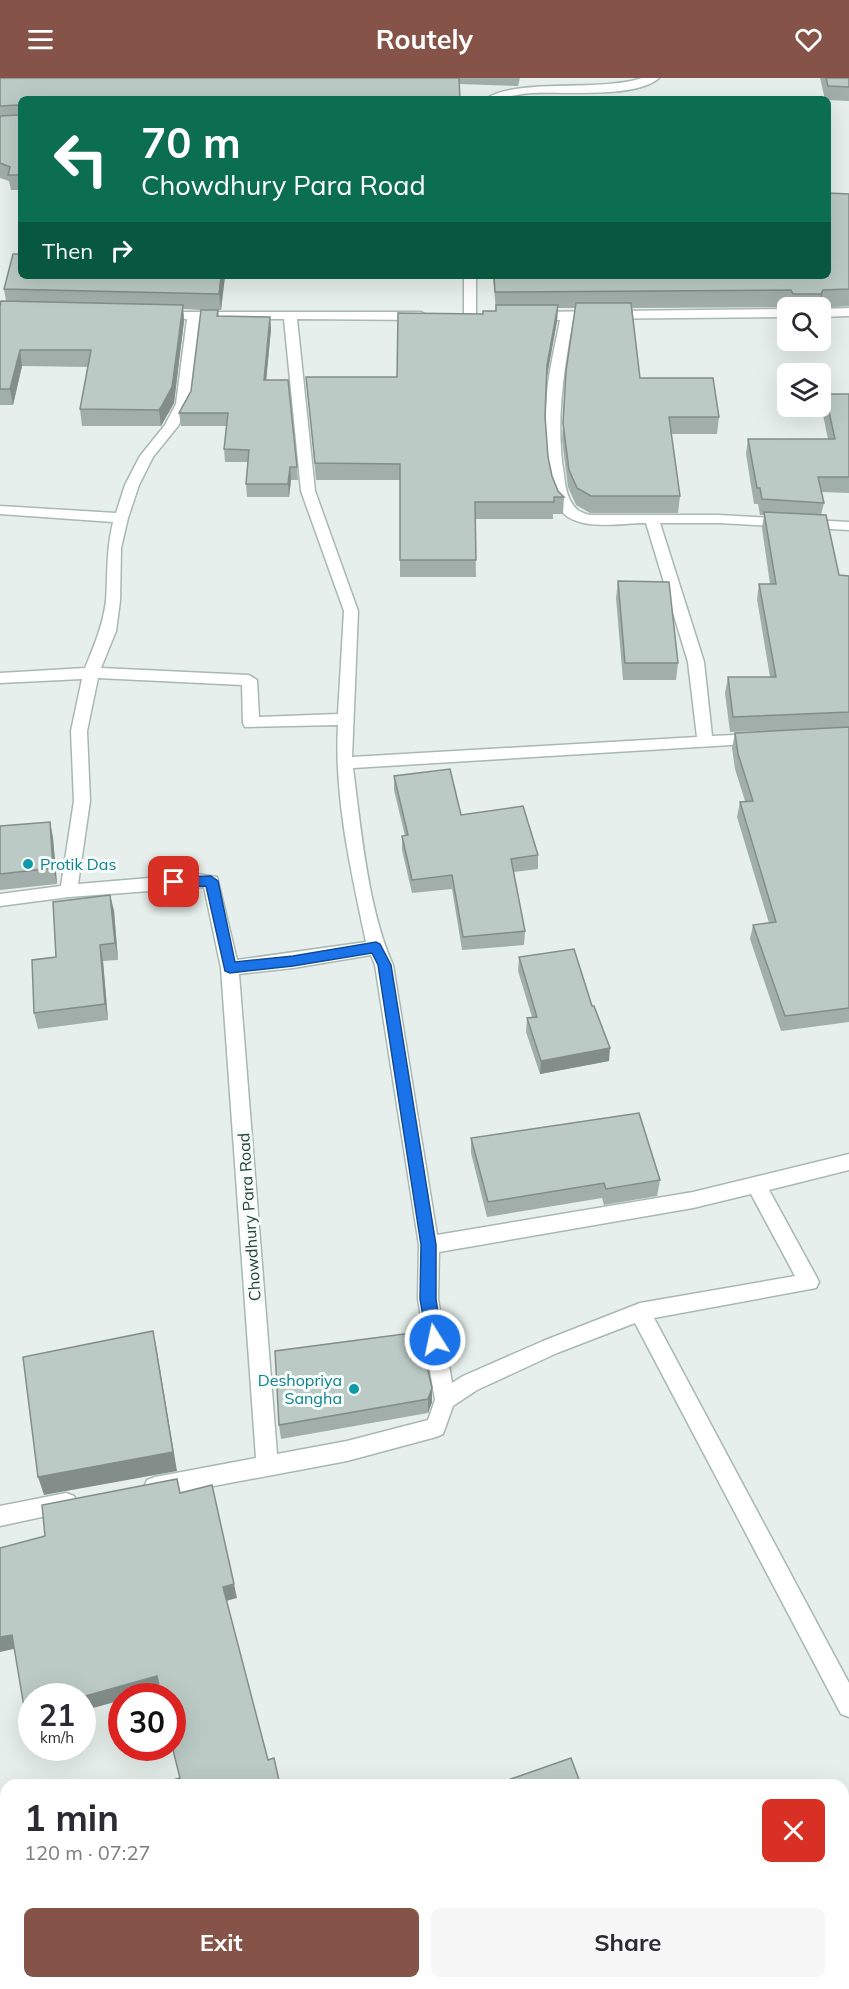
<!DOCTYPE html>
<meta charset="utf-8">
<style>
body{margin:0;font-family:Mulish,sans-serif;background:#f7f7f7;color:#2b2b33;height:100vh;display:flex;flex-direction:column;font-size:22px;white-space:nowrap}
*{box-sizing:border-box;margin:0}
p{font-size:20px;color:#7c7c81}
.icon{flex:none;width:33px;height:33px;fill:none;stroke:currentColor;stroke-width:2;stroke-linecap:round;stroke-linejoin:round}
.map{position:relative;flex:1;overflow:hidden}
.drawer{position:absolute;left:0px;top:1701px;width:849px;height:210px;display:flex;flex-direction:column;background:#fff;border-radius:18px 18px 0 0;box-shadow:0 6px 24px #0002}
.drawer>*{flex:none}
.banner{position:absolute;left:18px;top:18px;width:813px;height:183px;border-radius:9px;box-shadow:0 6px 24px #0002;background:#0b6e4f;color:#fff;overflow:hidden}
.fabs{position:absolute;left:777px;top:219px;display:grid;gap:12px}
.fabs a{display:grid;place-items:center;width:54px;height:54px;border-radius:9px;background:#fff;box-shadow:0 6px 24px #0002;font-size:30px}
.speed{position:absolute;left:18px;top:1605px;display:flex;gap:12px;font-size:30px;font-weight:700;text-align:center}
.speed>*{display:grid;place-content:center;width:78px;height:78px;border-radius:50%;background:#fff;box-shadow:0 6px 24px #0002;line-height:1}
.speed small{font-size:15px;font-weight:400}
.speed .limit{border:9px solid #d22;background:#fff;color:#111}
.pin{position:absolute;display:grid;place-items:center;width:51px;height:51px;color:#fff;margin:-26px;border-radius:12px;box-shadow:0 3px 9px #0006}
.me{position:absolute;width:66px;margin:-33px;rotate:350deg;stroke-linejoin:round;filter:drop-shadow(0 0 4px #0008)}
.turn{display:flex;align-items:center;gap:21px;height:126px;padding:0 24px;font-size:27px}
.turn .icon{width:78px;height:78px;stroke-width:2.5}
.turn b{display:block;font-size:42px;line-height:51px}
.then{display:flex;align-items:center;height:57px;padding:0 24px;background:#0003;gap:12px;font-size:22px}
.round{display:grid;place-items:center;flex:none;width:63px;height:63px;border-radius:9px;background:#f7f7f7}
.head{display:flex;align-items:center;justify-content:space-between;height:102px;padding:0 24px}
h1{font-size:36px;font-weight:700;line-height:45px}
.button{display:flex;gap:12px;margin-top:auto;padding:12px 24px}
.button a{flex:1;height:69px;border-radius:9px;background:#855347;color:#fff;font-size:24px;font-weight:700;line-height:69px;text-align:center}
.button a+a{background:#f7f7f7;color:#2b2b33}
header{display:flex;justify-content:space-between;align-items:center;height:78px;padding:0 24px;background:#855347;color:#fff;font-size:27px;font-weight:700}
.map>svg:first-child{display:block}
</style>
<header><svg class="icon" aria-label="menu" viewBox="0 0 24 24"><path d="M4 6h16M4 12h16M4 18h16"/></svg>Routely<svg class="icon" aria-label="heart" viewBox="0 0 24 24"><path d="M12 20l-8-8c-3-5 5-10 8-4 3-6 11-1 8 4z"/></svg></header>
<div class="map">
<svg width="849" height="1911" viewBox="0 0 849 1911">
<rect width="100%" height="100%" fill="#e6efeb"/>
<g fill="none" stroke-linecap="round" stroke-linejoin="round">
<g stroke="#a8b8b2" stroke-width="3">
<g id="street">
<path d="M642 0H659C635 21 563 13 532 15 516 16 502 21 486 21 514 0 602 14 642 0Z"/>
<path d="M464 198H476V238L470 242 464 238Z"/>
<path d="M849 230V238L820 239V231Z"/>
<path d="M788 231V239L573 241C564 293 555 344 564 397 565 407 567 419 573 427 577 433 583 435 589 437H719L849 444V452L719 445H660L704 584 712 658 758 656 764 657 766 661 764 665 353 690C361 751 368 832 393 887L437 1157 693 1114 849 1076V1092L769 1112 816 1198 819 1204 816 1210 654 1240 849 1605V1639L841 1636 635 1245 557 1275 477 1312 453 1328 443 1356 436 1359 347 1383 155 1419 147 1416 144 1409 147 1402 155 1399 256 1380 221 890 204 809 69 819 0 828V816L61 808 74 723 71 653 82 601 0 605V595L85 590C94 568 103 547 106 523 108 494 106 474 113 444L0 436V428L116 435 125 407 140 378 165 347 176 326 187 241H161L155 237 156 234H421L427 238 421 242 297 241 315 413 358 533 352 679 697 659 688 584 646 445C622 445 589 452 568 439 541 421 545 334 548 305 551 284 556 263 560 242H533L527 238 533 234ZM200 241H284L301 413 344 533 338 636 259 639 257 602 249 597 101 590 116 553 120 523 121 470 128 440 139 407 153 379 178 348 190 326ZM98 600 242 607 243 645 245 649 338 647C334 720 351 793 366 864L237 882 217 799 197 796 78 806 90 723 87 653ZM371 877 375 887 419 1167 418 1221 435 1322 428 1342 347 1363 277 1376 239 896 293 890ZM751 1116 795 1198 640 1225 543 1263 463 1298 452 1305 438 1221 439 1174 693 1130Z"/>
<path d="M66 1415 74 1418 77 1425 74 1432 0 1448V1428Z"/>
</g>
</g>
<g stroke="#a4bbb3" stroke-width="3">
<g id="secondary">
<path d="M849 1728V1755L843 1758V1731Z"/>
<path d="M669 1905H697L695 1911H667Z"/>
</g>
</g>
<use href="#street" fill="#fff" fill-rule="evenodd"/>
<use href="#secondary" fill="#fff" fill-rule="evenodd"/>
</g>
<g fill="#a1aea9">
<path d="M0 0H520L518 8 459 6 21 21V112H11L9 103 0 100Z"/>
<path d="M820 0H849V23L828 22V21H825Z"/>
<path d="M849 116V228L819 230 788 229 632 230 640 300 719 339 717 356H671L680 418 678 435H590L576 427 568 409 562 362 566 293 575 230H558L557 243 546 302 545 338 548 379 552 398 558 413 564 419 563 436H553V441H475L476 499H400V402H316L306 299H397L483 236 496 233 493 198H828Z"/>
<path d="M225 198 221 232H218L219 238 270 239 271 251 266 302 297 389 298 402H291L289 419H247L246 406 248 384H225L224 371 226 348H181L179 335 191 313 201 232 183 231 184 243 174 325 161 348H82L80 331 88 289 22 288 13 327H0V228L6 223 4 211Z"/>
<path d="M825 316H849V415L821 414 824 425 821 437 839 497 849 498V944L781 953 750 861 753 847 769 845 737 739 740 724 745 723 735 691 732 670 735 655 790 652 730 654 725 615 728 599H770L757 521 759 506H770L762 450 764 437H760L758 426H754L746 376 748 361H828L822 332Z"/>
<path d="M618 503 678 585 676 602H623L616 520Z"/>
<path d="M394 698 461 737 538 777V791L514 794 525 853 524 867 462 872 452 811 412 815 402 772V758H405L394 712Z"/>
<path d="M50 744 53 760 57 806 0 812V748Z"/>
<path d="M110 817 114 833 118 882 103 883 108 942 38 951 34 935 56 879Z"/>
<path d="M519 879 609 983 540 996 526 954 527 940 532 939 518 893Z"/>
<path d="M471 1060 660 1102 657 1118 604 1127 602 1120 487 1139 471 1075Z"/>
<path d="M419 1254 432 1324 428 1335 281 1361 279 1347Z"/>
<path d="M553 1905H610L594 1911H555Z"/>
</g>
<g fill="#838d89">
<path d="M221 198H225L221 232 219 216Z"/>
<path d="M823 212 820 229 818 230 821 216Z"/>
<path d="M183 227 184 243 174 325 161 348 159 332Z"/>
<path d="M558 227 557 243 546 304 547 287Z"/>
<path d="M270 239 271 251 265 315 264 302Z"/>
<path d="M20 272 22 288 13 327 10 311Z"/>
<path d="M290 389 291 402 289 419 288 406Z"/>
<path d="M50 744 53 760 57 806 53 790Z"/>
<path d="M110 817 114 833 118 882 115 865Z"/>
<path d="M100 867 103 883 108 942 105 926Z"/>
<path d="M610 970 609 983 540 996 541 983Z"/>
<path d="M153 1253 157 1273 177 1393 44 1417 38 1399Z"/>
<path d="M432 1310V1324L428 1335V1321Z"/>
<path d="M234 1506 237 1520 226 1523 223 1509Z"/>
<path d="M12 1557 18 1570 0 1574V1559Z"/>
<path d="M157 1598 161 1612 136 1618H122V1622L82 1633V1619Z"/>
<path d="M32 1633V1647L25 1635Z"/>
<path d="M584 1905H610L594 1911H568Z"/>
</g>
<g fill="#bbcac4" stroke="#838d89" stroke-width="1.5">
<path d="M0 0H459L460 21H21V97H8L10 89 0 85V38L19 37 21 35 18 27 0 28Z"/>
<path d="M826 0H849V9L828 8Z"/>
<path d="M828 115 849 116V211L823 212 821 216H793L791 212 495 214 494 198H828Z"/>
<path d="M13 176H21V198H221L219 216 4 211Z"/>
<path d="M1 223 183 227 172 309 161 329 159 332 80 331 91 272H20L10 311H0V228Z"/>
<path d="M576 225H631L640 300H713L719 339H669L680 418H591L577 410 569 392 563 345 566 293Z"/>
<path d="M496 227H558L547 287 545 338 548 379 552 398 558 413 564 419H554V424H475L476 482H400V386L315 385 306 299H397L398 235 483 236V233H496Z"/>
<path d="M201 232H218L217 238 270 239 264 302H288L297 389H290L288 406H246L249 372 224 371 228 335H179L191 313Z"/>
<path d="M825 316H849V399H818L824 425 762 421 760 410H757L748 361H835Z"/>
<path d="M764 434 826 437 839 497 849 498V634L733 639 728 599H776L759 506H776Z"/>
<path d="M618 503 669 504 678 585H625Z"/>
<path d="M849 649V930L785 938 753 847 776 844 740 724 753 723 738 676 735 655Z"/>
<path d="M450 691 461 737 523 728 538 777 511 781 525 853 463 859 452 797 412 802 402 758 408 757 394 698Z"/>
<path d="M50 744 53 790 0 796V748Z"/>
<path d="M110 817 115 865 100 867 105 926 34 935 32 882 56 879 53 824Z"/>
<path d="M574 871 592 928H594L610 970 541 983 527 940 537 939 519 879Z"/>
<path d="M639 1035 660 1102 606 1111 604 1105 488 1124 471 1060Z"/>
<path d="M153 1253 173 1374 38 1399 23 1279Z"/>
<path d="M419 1254 432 1310 428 1321 279 1347 275 1273Z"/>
<path d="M177 1401 180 1415 212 1407 234 1506 223 1509 268 1682 274 1680 280 1707H154L180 1700 172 1668V1618H161L157 1598 82 1619 32 1618V1633L25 1635 12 1557 0 1559V1470L45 1458 42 1427Z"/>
<path d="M571 1680 581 1707H494Z"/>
<path d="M21 1905V1911H0V1910Z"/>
<path d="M370 1905H407L410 1911H357Z"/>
<path d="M560 1905H584L568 1911H562Z"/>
</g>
<path fill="#1a73e8" stroke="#114b97" stroke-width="1.5" d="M211 798 218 803 235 884 293 878 376 864 380 866 391 887 436 1167V1221L442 1262 440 1266 435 1268 429 1266 427 1262 420 1221 421 1167 378 887 372 875 293 888 230 895 225 893 206 808 174 809 168 804 174 799Z"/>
<g fill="#0f9aa8" stroke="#f7fbf9" stroke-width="2">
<circle cx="28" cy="786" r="6"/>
<circle cx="354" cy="1311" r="6"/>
</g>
<g text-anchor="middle" stroke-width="6" stroke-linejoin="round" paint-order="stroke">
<g font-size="16" fill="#0d838f" stroke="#f7fbf9" text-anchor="start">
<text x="40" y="792">Protik Das</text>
<text x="342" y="1308" text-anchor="end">Deshopriya<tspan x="342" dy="18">Sangha</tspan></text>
</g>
<g font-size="16" fill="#24423a" stroke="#f7fbf9">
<text transform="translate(249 1139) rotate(-94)" y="6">Chowdhury Para Road</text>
</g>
</g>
</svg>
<div class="fabs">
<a><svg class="icon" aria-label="search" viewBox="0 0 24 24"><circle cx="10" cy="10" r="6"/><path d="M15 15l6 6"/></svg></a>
<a><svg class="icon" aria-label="layers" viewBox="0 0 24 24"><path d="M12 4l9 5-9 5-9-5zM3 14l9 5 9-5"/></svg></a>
</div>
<div class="speed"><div>21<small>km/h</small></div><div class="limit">30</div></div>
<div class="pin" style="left:174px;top:804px;background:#d93025"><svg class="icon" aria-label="arrive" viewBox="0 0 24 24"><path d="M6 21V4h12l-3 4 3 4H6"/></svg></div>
<svg class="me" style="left:435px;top:1262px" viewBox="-20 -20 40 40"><circle r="17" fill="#1a73e8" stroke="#fff" stroke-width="3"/><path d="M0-11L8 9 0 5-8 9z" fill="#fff"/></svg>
<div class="banner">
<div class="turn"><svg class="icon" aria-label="left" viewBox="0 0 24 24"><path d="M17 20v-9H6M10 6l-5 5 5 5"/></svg><div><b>70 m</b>Chowdhury Para Road</div></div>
<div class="then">Then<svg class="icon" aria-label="right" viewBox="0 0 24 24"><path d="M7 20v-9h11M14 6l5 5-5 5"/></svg></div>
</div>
<section class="drawer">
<div class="head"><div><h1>1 min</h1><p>120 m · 07:27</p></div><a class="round" style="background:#d93025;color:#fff"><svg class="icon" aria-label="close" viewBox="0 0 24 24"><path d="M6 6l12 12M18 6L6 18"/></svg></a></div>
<div class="button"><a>Exit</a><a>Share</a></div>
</section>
</div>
